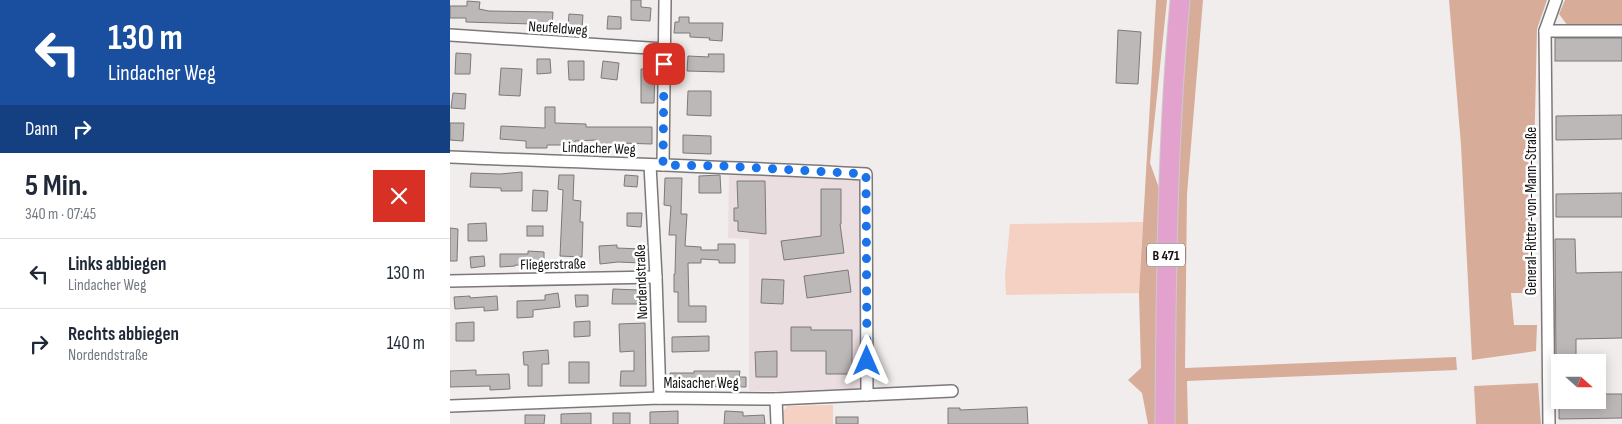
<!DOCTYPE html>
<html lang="de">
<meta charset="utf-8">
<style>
body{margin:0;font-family:"Sofia Sans Condensed",sans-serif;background:#f6f6f7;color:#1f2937;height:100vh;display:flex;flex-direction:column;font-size:19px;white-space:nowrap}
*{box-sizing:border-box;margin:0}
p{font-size:16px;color:#747a83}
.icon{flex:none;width:28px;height:28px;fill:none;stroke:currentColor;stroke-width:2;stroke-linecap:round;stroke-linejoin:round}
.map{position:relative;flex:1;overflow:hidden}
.sheet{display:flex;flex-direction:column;background:#fff;width:450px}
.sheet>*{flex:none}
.banner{background:#1a4fa0;color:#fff;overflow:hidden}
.needle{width:32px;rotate:111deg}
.tools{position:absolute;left:1101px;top:354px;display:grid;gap:10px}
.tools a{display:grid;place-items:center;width:55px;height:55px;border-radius:0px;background:#fff;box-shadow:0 2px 12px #0003;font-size:25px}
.pin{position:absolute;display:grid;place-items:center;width:42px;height:42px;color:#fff;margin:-21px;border-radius:10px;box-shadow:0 2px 8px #0006}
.me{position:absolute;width:55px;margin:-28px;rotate:0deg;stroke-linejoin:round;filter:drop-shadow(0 0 4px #0008)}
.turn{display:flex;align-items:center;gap:18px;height:105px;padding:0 25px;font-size:22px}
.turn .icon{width:65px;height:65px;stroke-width:2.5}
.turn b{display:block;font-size:35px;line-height:42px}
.then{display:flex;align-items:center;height:48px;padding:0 25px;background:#0003;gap:10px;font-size:19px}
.round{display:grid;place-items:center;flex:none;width:52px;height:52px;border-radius:0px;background:#f6f6f7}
.head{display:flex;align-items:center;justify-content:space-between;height:85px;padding:0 25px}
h1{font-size:30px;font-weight:700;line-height:38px}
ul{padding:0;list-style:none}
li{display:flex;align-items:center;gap:15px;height:70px;padding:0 25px;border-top:1px solid #e0e1e3}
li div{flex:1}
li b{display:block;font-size:19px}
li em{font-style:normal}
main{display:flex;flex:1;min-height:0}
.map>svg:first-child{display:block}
</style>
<main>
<section class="sheet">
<div class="banner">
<div class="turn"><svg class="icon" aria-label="left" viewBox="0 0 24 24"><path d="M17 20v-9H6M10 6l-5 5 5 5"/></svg><div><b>130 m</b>Lindacher Weg</div></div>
<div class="then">Dann<svg class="icon" aria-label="right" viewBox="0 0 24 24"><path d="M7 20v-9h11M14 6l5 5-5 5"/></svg></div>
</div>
<div class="head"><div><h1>5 Min.</h1><p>340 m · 07:45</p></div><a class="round" style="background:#d93025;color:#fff"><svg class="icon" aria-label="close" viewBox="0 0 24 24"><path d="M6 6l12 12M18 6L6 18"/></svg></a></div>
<ul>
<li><svg class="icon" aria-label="left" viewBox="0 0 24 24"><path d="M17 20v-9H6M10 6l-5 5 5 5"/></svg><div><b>Links abbiegen</b><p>Lindacher Weg</p></div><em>130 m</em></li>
<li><svg class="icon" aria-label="right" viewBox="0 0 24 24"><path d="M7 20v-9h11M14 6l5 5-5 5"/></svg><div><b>Rechts abbiegen</b><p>Nordendstraße</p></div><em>140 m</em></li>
</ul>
</section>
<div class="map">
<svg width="1172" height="424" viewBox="0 0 1172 424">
<rect width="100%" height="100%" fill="#f1eded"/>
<path fill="#ebdee1" d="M279 175 413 179V391H299V239L278 238Z"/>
<g fill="#f4d1c2">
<path d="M693 222 689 293 556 295 555 275 560 224Z"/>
<path d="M383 405V424H334L333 412 337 406Z"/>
</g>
<g fill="#d7ad9a">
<path d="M706 0H717L700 163 709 188 708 424H698L692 393 678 380 691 368 689 293Z"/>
<path d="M735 0H753L737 194 735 368 1006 357 1007 370 737 381 738 424H722L723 186Z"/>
<path d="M999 0H1097L1087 29 1081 293H1061L1064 325H1087L1086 351 1022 360 1011 145Z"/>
<path d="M1115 0H1172V29H1120L1109 14Z"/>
<path d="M1088 383 1091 424H1026L1024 386Z"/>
</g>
<g fill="#bcb8b7" stroke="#7d7979">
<path d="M181 0H191V7L201 8 200 21 181 20Z"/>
<path d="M17 1 30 2 29 9 39 11 103 12 102 27 82 26V24L16 22V18H0V6H17Z"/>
<path d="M119 14 133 15 132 27 118 26Z"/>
<path d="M158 16 171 17V29H157Z"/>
<path d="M229 17H239V23H273L272 41 259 40 260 38 240 37V33H224L225 22H229Z"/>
<path d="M668 30 691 32 688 84 666 83Z"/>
<rect x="1105" y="38" width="67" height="23"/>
<path d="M6 53 21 54 20 74H5Z"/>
<path d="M258 54H274V72L237 71 238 56 259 57Z"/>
<path d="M87 59H100L101 73 87 74Z"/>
<path d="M118 61H134V80H119Z"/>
<path d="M153 61 169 63 167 80 151 78Z"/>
<path d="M51 68 72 69 70 96 49 95Z"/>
<path d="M191 69H205L204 103H191Z"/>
<path d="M238 91H261V116L237 115Z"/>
<path d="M3 93 16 94 15 109 1 108Z"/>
<path d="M95 107H105V123L136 124V127H202V144L168 143V145H146V140L125 141V145H97V148H76V141L50 139 51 126 95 128Z"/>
<path d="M1172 115V139L1106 140V116Z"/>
<path d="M0 123H14L13 141 0 140Z"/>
<path d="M233 135 261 136V154L233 153Z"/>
<path d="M72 172V191H51V188L20 187 21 173 50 174Z"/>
<path d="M109 175H124L123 200 131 201 130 222H133L132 257 110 256 113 190 108 189Z"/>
<path d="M175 175 188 176 187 187 174 186Z"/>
<path d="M270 175 271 193H249V176Z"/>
<path d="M215 178H232L231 214H237L235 246 251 247V250H268V244H285V263H269V260L251 259V263H238L239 306H256V322H228V292H224V274H225L226 235H219L221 206 214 205Z"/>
<path d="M287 181H315L316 234 288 231V221H284V208H288Z"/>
<path d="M371 189H391V224H390L394 253 334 260 331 241 371 236Z"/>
<path d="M83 190 98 191 97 211H82Z"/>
<path d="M1172 193V217H1106V194Z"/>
<path d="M177 213H192L191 227 177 226Z"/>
<path d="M36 223 37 241H18V224Z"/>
<rect x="77" y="226" width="16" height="10"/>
<path d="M0 228 8 229 7 261H0Z"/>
<path d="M1105 239H1125L1126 273 1172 272V338L1126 339V362H1106Z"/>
<path d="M167 245V248L191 249V263L168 262 150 264 149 246Z"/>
<path d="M78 251 94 252V266L65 265V266L50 267V254H78Z"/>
<path d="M34 256 35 266 21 268 20 257Z"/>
<path d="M398 270 401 292 357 298 354 276Z"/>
<path d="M312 279 334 280 333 304 311 303Z"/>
<path d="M163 289 189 290V304H162Z"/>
<path d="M108 293 110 307 83 310V317L67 318V301L95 300V295Z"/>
<path d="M125 295H138V306L126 307Z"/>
<path d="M20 296V298L47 296 48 310 34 311V307L5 309 4 297Z"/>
<path d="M140 321V336L124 337V322Z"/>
<path d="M24 322V341H6V323Z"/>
<path d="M195 323 196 386H170L171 371H184V351L170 352 169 324Z"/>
<path d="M341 327H361V330H402V374H376V351H341Z"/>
<path d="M259 336V351L222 352V337Z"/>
<path d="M98 350 99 364H92V386H78V365H74L73 352Z"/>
<path d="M327 351V377H306L305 352Z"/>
<rect x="119" y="362" width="20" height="21"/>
<path d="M26 370V375L59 374 60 389 40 390V386L0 387V371Z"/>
<path d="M244 371H290L289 377H296V387L220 386V373H244Z"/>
<path d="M1148 394H1172V418L1109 419V400H1148Z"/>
<path d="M577 407 578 424H498V408H510V410Z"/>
<path d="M228 411V424H200V412Z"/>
<path d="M275 411 293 412V416L314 415 315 424H274Z"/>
<path d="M141 413V424H111V414Z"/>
<rect x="163" y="413" width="17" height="11"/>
<path d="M75 415H95L94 424H75Z"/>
<rect x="386" y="417" width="22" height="7"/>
</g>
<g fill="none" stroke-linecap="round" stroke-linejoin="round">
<g stroke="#7c7879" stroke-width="14">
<g id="minor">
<path d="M1095 31H1172"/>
<path d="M0 35 214 49"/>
<path d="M0 157C139 163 278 166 416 174L417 395"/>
<path d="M200 165 206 277 210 398"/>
<path d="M213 165 215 0"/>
<path d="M0 281 206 277"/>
<path d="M326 399 327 424"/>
<path d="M0 406 210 398 326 399 502 391"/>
<path d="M1099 424 1095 31 1106 0"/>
</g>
</g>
<g stroke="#cbcaca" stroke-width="21">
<path id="trunk" d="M715 424C716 282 717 141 730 0"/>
</g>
<use href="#minor" stroke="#fff" stroke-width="11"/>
<use href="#trunk" stroke="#e3a2ce" stroke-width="19"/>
</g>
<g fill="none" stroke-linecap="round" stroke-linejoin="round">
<path stroke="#1a73e8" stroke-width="9" stroke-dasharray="0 16.2" d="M214 64 213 165 274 166 416 174 417 361"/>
</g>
<g text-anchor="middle" stroke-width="5" stroke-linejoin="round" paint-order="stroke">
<rect fill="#fff" stroke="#585758" stroke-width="1" x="697" y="243.5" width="38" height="23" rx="4"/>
<g font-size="14" font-weight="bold" fill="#110f10">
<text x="716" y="260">B 471</text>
</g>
<g font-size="15" fill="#110f10" stroke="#fff">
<text transform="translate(108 28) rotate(4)" y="5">Neufeldweg</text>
<text transform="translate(149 148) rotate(2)" y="5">Lindacher Weg</text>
<text transform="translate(1081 211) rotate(-90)" y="5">General-Ritter-von-Mann-Straße</text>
<text transform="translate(103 264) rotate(-1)" y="5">Fliegerstraße</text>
<text transform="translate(191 282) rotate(-92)" y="5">Nordendstraße</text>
<text x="251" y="388">Maisacher Weg</text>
</g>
</g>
</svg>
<div class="tools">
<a><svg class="needle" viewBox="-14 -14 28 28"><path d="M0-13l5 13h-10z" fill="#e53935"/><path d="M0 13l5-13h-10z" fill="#747a83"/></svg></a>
</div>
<div class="pin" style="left:214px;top:64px;background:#d93025"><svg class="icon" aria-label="arrive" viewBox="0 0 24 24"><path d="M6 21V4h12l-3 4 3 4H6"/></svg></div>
<svg class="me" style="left:417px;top:361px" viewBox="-20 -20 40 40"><path d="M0-17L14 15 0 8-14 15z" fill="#1a73e8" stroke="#fff" stroke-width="4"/></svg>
</div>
</main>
